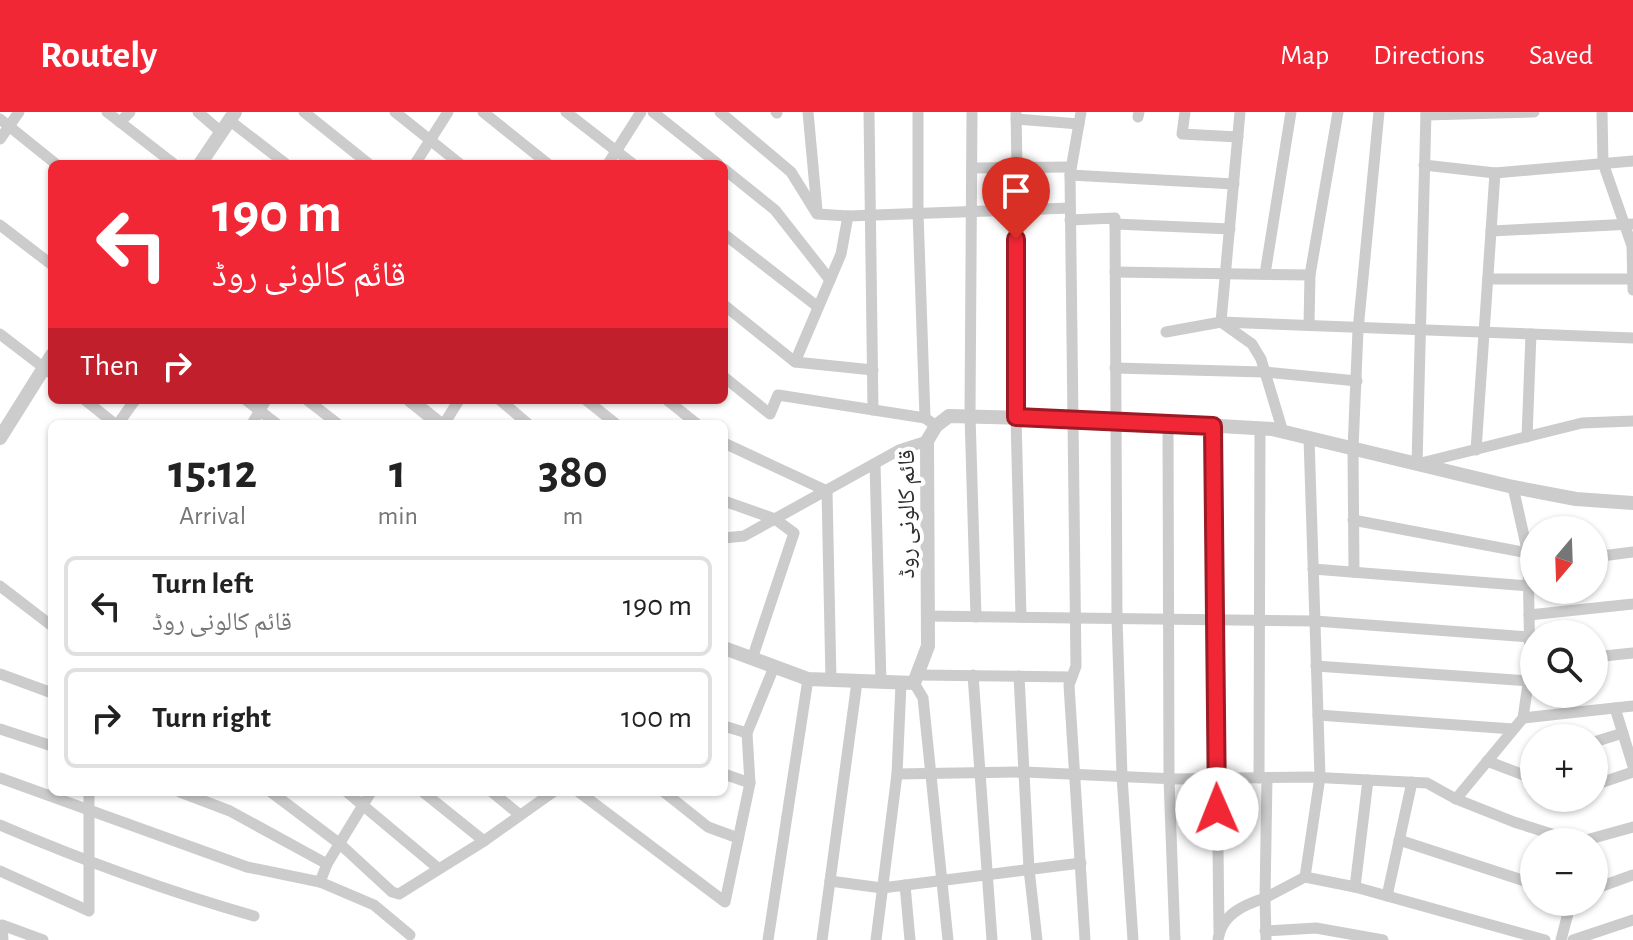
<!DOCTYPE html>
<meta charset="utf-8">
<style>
body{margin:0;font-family:"Alegreya Sans","Noto Naskh Arabic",sans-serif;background:#f2f2f2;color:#222;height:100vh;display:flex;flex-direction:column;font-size:30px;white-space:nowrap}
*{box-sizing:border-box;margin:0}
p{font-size:26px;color:#767676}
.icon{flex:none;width:44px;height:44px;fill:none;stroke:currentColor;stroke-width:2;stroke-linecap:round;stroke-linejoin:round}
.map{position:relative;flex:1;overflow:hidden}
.side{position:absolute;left:48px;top:308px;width:680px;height:376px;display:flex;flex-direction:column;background:#fff;border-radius:12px;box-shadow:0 2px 6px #0004}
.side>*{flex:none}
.top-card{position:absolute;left:48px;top:48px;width:680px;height:244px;border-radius:12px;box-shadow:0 2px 6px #0004;background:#f12736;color:#fff;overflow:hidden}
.needle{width:52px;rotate:199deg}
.buttons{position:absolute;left:1520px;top:404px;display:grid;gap:16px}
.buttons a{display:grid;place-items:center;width:88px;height:88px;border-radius:50%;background:#fff;box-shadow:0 2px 6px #0004;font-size:40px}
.pin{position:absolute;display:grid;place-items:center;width:68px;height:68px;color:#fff;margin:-82px -34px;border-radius:50% 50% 50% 0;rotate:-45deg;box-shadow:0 0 8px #0007}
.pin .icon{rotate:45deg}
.me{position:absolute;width:88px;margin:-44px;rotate:359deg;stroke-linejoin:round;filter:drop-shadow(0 0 6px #0008)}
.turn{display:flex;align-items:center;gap:28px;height:168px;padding:0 32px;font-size:36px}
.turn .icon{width:104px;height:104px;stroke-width:2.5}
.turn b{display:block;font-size:56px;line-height:68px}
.then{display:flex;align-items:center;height:76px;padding:0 32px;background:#0003;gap:16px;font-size:30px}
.eta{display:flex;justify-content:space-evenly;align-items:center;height:136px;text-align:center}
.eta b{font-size:48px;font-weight:600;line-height:56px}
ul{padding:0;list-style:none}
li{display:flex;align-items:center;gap:24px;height:100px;margin:0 16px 12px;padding:0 16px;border:4px solid #e0e0e0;border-radius:12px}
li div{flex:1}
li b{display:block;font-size:30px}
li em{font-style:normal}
header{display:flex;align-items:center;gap:48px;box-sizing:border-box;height:112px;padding:0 40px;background:#f12736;color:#fff}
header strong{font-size:38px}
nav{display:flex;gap:44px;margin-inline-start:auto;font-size:28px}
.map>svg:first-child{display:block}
</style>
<header>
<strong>Routely</strong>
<nav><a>Map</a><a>Directions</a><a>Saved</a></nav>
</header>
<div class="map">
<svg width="1633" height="828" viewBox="0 0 1633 828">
<rect width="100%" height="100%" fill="#fff"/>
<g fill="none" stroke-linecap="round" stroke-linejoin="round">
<g stroke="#ccc" stroke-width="11">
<path d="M107 0 174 52"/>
<path d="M198 0 221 20"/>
<path d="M304 0 369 52"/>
<path d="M395 0 460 52"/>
<path d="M483 0 548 52"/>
<path d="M566 0 633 52"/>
<path d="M653 0 718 52"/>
<path d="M720 0 791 60 817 102 848 104"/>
<path d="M776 0 777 1"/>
<path d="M808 0 817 98"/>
<path d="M869 0 873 298"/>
<path d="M918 0V100L925 306 936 314"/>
<path d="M972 0 970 303 976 505"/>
<path d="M1016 0 1017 56"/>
<path d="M1081 0 1070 63 1076 554 1069 573 1085 828"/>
<path d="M1185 0 1182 22 1238 25"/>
<path d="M1240 0 1221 210 1252 232 1261 247 1283 320"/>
<path d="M1426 0 1417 352 1582 311 1633 309"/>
<path d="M1602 0 1603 51 1632 134 1633 178"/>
<path d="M1426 3 1534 0"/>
<path d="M1138 5 1139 0"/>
<path d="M0 7 56 52"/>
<path d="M1016 7 1079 12"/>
<path d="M229 8 286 52"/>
<path d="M120 10 130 0"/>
<path d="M0 27 19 0"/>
<path d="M415 52 448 0"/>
<path d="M608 52 641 0"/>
<path d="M1424 53 1495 61 1633 49"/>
<path d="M972 56 1071 55"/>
<path d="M724 57 775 98 830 168"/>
<path d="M1070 63 1234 72"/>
<path d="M1016 97V305L1021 505"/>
<path d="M1070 108 1115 106 1117 506 1122 664 1133 828"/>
<path d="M1115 112 1230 117"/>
<path d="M0 113 52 153"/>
<path d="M1491 119 1633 112"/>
<path d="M724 122 818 195"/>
<path d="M1115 160 1310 163"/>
<path d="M1265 162 1291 0"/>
<path d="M1488 167H1633"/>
<path d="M724 193 795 250 873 258"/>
<path d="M1309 213 1310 163 1338 0"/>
<path d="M1166 220 1221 210 1633 226"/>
<path d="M0 222 52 262"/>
<path d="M795 250 841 142 848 104 1070 96"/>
<path d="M1115 256 1264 260 1357 269"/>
<path d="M724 265 770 302 778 283 925 306"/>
<path d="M85 288 115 312"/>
<path d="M246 288 277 312"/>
<path d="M307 288 338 312"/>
<path d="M500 288 528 312"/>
<path d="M586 288 616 312"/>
<path d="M667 288 697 312"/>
<path d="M1168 311 1169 667 1175 828"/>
<path d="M118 312 135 288"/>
<path d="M252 312 266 288"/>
<path d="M444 312 459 288"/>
<path d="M1213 314 1219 819"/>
<path d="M1527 325 1531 222"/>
<path d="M724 331 827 379 831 568"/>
<path d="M1476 338 1495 61"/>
<path d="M875 352 881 571"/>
<path d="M724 389 775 407 794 421 752 547"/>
<path d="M1353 408 1533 442"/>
<path d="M724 426 744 424 899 338 927 329"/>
<path d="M1594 445 1633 440"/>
<path d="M1313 457 1528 474"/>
<path d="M1354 460 1353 337 1358 218 1379 0"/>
<path d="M0 474 52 514"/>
<path d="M1529 503 1633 492"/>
<path d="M928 504 1315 509 1529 525"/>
<path d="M1594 545 1633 541"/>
<path d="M1316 554 1528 569"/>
<path d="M0 562 52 581"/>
<path d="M918 563 1072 565"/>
<path d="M973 563 992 828"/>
<path d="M1019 564 1029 757 1037 828"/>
<path d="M914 571 923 586 948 828"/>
<path d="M1615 596 1633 654"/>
<path d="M1318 603 1513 617"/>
<path d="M1523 606 1633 594"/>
<path d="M724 614 747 621"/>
<path d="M0 617 52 634"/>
<path d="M1594 630 1623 621"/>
<path d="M1487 649 1534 667"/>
<path d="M724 662 750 671"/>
<path d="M897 662 1025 660 1175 667 1309 665 1427 671 1456 687 1514 710 1577 730"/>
<path d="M0 666 247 755 320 770 374 793 410 823"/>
<path d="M1259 666 1260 317"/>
<path d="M1594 673 1633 660"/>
<path d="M180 680 230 699 327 752"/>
<path d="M271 680 340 732 392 780 399 782 484 729 553 680"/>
<path d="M347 680 439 757"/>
<path d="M423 680 484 729"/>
<path d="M492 680 520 703"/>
<path d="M579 680 725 790 750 671 747 621 774 555"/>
<path d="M664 680 708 715 738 726"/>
<path d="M1456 687 1523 606 1530 558 1528 442 1513 375"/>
<path d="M0 713C84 749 167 779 254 804"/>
<path d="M1399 728 1534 772"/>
<path d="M1579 730 1633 715"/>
<path d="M0 759 89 799V680"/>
<path d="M1305 765 1320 665 1309 326"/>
<path d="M830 769 882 776 1081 751"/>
<path d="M320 770 327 752 371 680"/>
<path d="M905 773 910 828"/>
<path d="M1355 775 1368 668"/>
<path d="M1594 777 1633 763"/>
<path d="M1387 784 1412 670"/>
<path d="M1265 819 1316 816 1383 828"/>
<path d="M3 828 2 813 43 828"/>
<path d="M768 828 808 567"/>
<path d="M822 828 857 570"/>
<path d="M876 828 897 662 901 572"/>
<path d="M1218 828C1221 803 1243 793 1265 786L1267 666"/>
<path d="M1266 828 1265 786 1305 765 1355 775 1545 828"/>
<path d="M1561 828 1571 790"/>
<path d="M1573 828 1633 808"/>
</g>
<g stroke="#ccc" stroke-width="14">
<path d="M200 52 235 0"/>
<path d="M410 288 440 312"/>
<path d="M0 326 52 243"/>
<path d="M724 536 808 567 914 571 928 534 927 329 936 314 949 304 1116 308 1272 317 1513 375 1576 387 1633 391"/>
</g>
</g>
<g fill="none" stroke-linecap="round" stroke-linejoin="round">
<g stroke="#9d1923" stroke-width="20">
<path id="route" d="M1016 127V305L1213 314 1217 697"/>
</g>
<use href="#route" stroke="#f12736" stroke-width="14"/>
</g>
<g text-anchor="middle" stroke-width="8" stroke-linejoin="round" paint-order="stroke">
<g font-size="24" fill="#2f2f2f" stroke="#fff">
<text transform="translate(906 402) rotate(-90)" y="8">قائم کالونی روڈ</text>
</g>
</g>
</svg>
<div class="buttons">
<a><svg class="needle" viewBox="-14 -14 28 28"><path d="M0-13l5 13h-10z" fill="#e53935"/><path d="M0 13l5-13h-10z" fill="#767676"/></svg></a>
<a><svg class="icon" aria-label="search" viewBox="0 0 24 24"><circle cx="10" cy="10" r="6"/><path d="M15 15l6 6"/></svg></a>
<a>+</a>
<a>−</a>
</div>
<div class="pin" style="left:1016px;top:127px;background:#d93025"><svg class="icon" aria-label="arrive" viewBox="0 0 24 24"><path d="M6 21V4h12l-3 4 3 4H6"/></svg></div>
<svg class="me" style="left:1217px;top:697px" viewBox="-20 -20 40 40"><circle r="19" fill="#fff"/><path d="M0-13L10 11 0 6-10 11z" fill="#f12736"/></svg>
<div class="top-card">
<div class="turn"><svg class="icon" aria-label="left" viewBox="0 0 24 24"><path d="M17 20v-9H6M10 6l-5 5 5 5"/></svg><div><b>190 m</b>قائم کالونی روڈ</div></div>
<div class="then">Then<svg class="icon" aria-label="right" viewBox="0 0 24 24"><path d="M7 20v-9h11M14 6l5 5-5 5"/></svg></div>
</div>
<section class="side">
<div class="eta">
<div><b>15:12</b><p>Arrival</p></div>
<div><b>1</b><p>min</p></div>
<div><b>380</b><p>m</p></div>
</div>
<ul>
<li><svg class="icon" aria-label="left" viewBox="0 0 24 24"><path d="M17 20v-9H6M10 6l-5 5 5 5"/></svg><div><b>Turn left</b><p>قائم کالونی روڈ</p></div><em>190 m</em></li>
<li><svg class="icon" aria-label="right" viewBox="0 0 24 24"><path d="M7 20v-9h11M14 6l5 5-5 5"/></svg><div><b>Turn right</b></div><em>100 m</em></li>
</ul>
</section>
</div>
